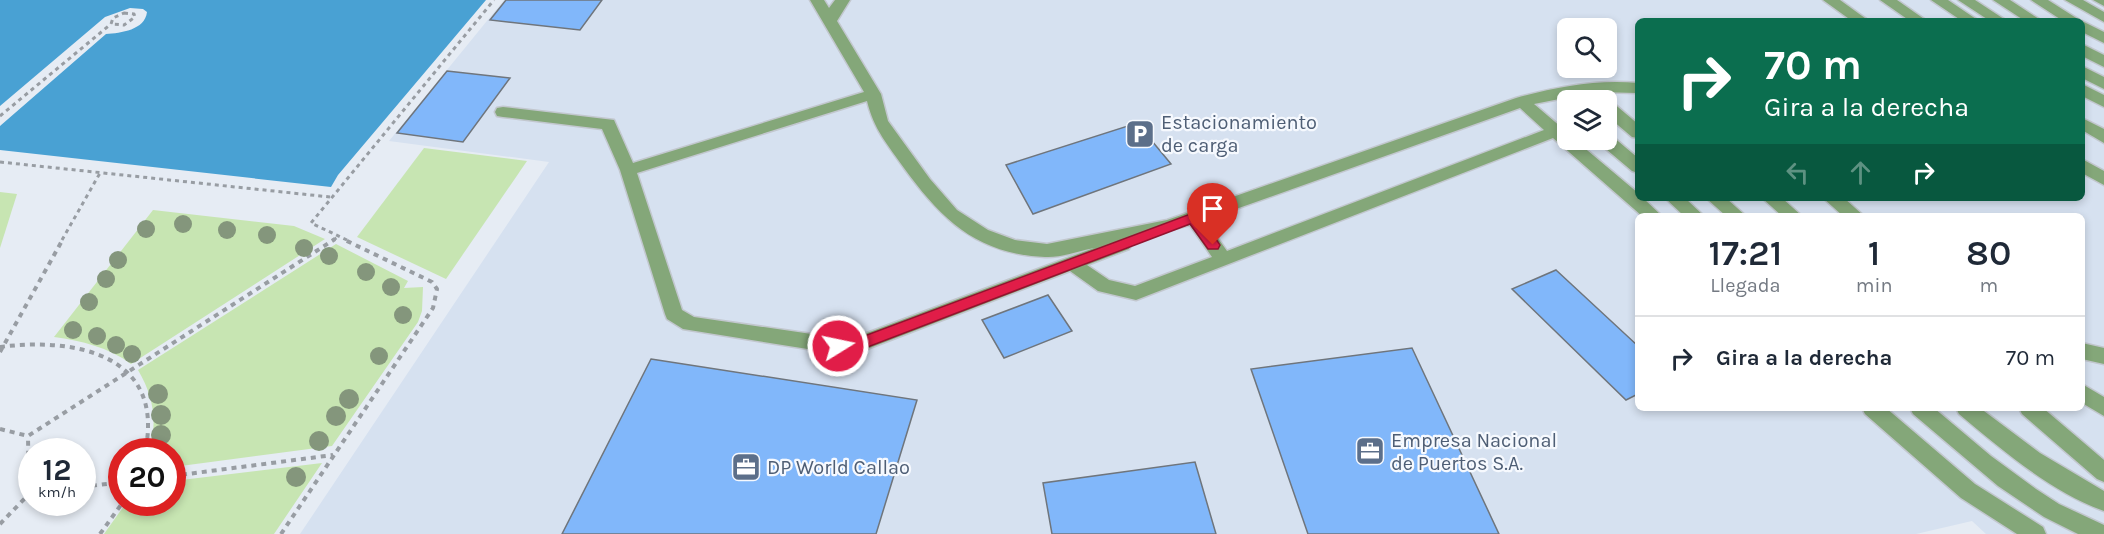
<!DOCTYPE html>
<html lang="es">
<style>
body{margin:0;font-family:Karla,sans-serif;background:#f2f2f3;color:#1f2937;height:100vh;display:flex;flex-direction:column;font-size:22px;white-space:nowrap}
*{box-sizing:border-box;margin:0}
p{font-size:20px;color:#747a83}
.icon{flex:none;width:33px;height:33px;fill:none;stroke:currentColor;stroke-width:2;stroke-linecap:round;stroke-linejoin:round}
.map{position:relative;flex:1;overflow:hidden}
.side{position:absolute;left:1635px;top:213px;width:450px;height:198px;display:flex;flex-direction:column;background:#fff;border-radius:9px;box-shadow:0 3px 9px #0003}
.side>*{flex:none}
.top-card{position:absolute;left:1635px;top:18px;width:450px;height:183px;border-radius:9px;box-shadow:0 3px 9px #0003;background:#0b6e4f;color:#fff;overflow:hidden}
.fabs{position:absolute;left:1557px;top:18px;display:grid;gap:12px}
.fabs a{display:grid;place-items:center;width:60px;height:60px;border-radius:9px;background:#fff;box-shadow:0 3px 9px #0003;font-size:30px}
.speed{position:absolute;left:18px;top:438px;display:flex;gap:12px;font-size:30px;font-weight:700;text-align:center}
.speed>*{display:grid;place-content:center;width:78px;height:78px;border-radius:50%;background:#fff;box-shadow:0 3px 9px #0003;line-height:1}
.speed small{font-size:15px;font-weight:400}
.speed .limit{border:9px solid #d22;background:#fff;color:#111}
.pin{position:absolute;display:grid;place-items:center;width:51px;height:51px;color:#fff;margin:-62px -26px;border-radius:50% 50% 50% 0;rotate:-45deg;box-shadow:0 0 6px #0007}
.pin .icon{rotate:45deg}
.me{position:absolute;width:66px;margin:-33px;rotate:80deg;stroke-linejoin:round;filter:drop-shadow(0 0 4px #0008)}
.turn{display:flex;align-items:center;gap:21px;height:126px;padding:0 30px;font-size:27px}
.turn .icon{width:78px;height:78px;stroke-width:2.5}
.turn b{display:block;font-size:42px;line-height:51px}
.lanes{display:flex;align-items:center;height:57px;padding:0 30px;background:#0003;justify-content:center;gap:30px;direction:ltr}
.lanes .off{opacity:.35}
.eta{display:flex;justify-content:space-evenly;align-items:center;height:102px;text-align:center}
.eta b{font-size:36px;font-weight:600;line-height:42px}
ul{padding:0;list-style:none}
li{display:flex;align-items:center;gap:18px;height:84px;padding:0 30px;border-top:2px solid #e0e1e3}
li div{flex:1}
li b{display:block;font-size:22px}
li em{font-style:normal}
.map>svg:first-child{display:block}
</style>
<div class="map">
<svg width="2104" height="534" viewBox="0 0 2104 534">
<rect width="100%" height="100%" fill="#e6ecf4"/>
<path fill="#d6e1f0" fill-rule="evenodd" d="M504 0H2104V534H1986L1972 521 1916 534H300L549 162 389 141ZM1638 21H2082V198H1638ZM1568 28H1606V68H1568ZM1568 100H1606V140H1568ZM1638 216H2082V408H1638Z"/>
<g fill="#c7e5b2">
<path d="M424 148 527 161 446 279 357 237Z"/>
<path d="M0 192 17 194 0 248Z"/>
<path d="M153 210 294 226 325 239 131 364C108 347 82 341 54 337Z"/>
<path d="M336 244 408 281 404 288 423 287 422 311 418 322 332 446 173 467 172 452 150 451C157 421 154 397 138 370Z"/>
<path d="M322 463 274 534H104L126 503 172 502 173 481Z"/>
</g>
<path fill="#49a1d3" d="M0 0H486L338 175 331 187 0 150V126L106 34C121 33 145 30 147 12L143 9 130 8 105 17 0 106Z"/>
<g fill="#81b7fa" stroke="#6f757c" stroke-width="1.5">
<path d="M506 0H602L580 30 490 20Z"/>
<path d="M447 71 510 78 463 142 397 133Z"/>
<path d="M1137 123 1171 164 1033 214 1006 165Z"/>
<path d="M1556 270 1638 346V394L1626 400 1512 289Z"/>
<path d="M1048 295 1072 331 1004 358 982 320Z"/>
<path d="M1412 348 1499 534H1308L1251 369Z"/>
<path d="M651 359 917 400 876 534H562Z"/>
<path d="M1195 462 1216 534H1052L1043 483Z"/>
</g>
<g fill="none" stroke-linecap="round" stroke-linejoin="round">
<g stroke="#c2c7ce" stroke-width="3">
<g id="minor">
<path d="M810 0H824L829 8 835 0H850L837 21 881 94 888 121 930 179 957 210 988 230 1015 240 1047 244 1167 220 1516 98C1556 87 1597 79 1638 83V93L1595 92 1534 104 1568 133V140H1575L1638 193V198H1643L1662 216H1642L1553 138 1136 300 1098 291 1070 271 867 349 839 354 683 329 667 319 665 314 620 170 602 129 503 117 497 116 495 112 497 108 503 107 614 120 633 163 864 92ZM867 101C874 130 888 145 904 168 942 220 977 254 1045 257 1060 258 1079 251 1094 248L859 336 839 338 694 317 682 310 637 173ZM1520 108 1544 130 1227 251 1205 220ZM1190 225 1212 257 1135 286 1109 280 1087 265 1129 249 1132 244 1130 240Z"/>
<path d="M1823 0H1840L1869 21H1852Z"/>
<path d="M1880 0H1897L1927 21H1910Z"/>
<path d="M1931 0H1948L1979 21H1962Z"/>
<path d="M1958 0H1975L2007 21H1990Z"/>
<path d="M1993 0H2010L2042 21H2025Z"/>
<path d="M2031 0H2048L2081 21H2063Z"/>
<path d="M2065 0H2083L2104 12V22Z"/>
<path d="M2093 0H2104V6Z"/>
<path d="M2082 21 2104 32V43L2082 32Z"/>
<path d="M2082 44 2104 55V67L2082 56Z"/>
<path d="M2082 66 2104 77V89L2082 78Z"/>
<path d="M2082 84 2104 95V107L2082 96Z"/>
<path d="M1606 101 1612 102 1638 124V138L1632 137 1606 115Z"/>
<path d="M2082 118 2104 129V143L2082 130Z"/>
<path d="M1606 135 1612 136 1638 158V173L1632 171 1600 144 1598 140H1606Z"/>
<path d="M2082 159 2104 171V185L2082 173Z"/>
<path d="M1665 198H1685L1704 216H1684Z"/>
<path d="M1706 198H1726L1746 216H1726Z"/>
<path d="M1762 198H1782L1802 216H1782Z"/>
<path d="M1823 198H1844L1864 216H1843Z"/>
<path d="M2082 343 2104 348V364L2082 359Z"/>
<path d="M2082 384 2104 397V416L2082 403Z"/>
<path d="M1862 408H1886L1975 484 2043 527 2046 534H2017L1961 498 1865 414Z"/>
<path d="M1910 408H1934L1991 456 2036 489 2059 504 2104 525V534H2078L2044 517 1998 486 1913 414Z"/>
<path d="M1956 408H1980L2040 453 2104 491V511C2051 492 2002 450 1959 414Z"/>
<path d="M2019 408H2043L2104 460V482L2097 479 2022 414Z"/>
</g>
</g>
<g stroke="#989da3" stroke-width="3" stroke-dasharray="4 4" stroke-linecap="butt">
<path d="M124 13 134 14 135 17 124 25 111 24 113 18Z"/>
<path d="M0 116 111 24"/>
<path d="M0 162 330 197"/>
<path d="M62 240 100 173"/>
<path d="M333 240 338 237"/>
<path d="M347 240 311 223 494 0"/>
</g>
<g stroke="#989da3" stroke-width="4" stroke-dasharray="5 5" stroke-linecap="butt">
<path d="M0 347C74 337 166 354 145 452"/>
<path d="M0 352 63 239"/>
<path d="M0 429 28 436 335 239"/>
<path d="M172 476 333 455"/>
<path d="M82 487 122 482"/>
<path d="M0 524 29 494 28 436"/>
<path d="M100 534 123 502"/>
<path d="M281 534 433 308 437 289 432 282 343 239"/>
</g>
<use href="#minor" fill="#84a779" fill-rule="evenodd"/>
</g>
<g fill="#84967c">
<circle cx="183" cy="224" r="9"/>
<circle cx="146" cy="229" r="9"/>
<circle cx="227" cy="230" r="9"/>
<circle cx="267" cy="235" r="9"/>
<circle cx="304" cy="248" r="9"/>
<circle cx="329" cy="256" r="9"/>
<circle cx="118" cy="260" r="9"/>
<circle cx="366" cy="272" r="9"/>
<circle cx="106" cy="279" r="9"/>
<circle cx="391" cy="287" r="9"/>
<circle cx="89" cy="302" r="9"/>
<circle cx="403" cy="315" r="9"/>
<circle cx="73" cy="330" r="9"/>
<circle cx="97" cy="336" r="9"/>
<circle cx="116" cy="345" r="9"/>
<circle cx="132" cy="354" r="9"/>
<circle cx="379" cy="356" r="9"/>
<circle cx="158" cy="394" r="10"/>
<circle cx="349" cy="399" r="10"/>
<circle cx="161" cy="415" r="10"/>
<circle cx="336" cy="416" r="10"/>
<circle cx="161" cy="435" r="10"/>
<circle cx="319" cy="441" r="10"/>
<circle cx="296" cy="477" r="10"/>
</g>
<path fill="#e11d48" stroke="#92132f" stroke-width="1.5" d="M1193 213 1198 214 1218 242 1220 245 1218 249H1208L1190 224 865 348 838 352 833 350 831 346 833 342 859 338Z"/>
<defs>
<g id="parking-square" transform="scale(1.5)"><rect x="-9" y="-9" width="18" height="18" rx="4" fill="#5c6f8a" stroke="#f6f9fe"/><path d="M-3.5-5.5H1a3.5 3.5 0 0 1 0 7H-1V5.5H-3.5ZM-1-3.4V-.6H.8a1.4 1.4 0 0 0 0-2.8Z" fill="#fff"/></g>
<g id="office-square" transform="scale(1.5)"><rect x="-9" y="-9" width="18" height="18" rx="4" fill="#5c6f8a" stroke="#f6f9fe"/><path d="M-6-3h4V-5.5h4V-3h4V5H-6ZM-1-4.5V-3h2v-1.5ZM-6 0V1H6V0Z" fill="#fff"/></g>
</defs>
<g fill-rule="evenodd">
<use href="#parking-square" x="1140" y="134"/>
<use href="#office-square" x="1370" y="451"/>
<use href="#office-square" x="746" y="467"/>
</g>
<g text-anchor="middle" stroke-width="4.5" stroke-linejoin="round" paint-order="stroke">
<g font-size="20" fill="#4e5e75" stroke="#f6f9fe" text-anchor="start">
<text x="1161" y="129">Estacionamiento<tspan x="1161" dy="23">de carga</tspan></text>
<text x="1391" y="447">Empresa Nacional<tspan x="1391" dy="23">de Puertos S.A.</tspan></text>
<text x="767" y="474">DP World Callao</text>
</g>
</g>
</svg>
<div class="fabs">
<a><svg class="icon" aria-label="search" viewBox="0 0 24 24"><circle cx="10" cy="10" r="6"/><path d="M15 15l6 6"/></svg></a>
<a><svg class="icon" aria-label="layers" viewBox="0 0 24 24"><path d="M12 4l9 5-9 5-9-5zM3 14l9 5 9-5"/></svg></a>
</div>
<div class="speed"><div>12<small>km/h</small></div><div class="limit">20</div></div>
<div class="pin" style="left:1213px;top:245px;background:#d93025"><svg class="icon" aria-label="arrive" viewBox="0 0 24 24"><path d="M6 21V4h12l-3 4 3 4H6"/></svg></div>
<svg class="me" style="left:838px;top:346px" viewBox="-20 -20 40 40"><circle r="17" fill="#e11d48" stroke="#fff" stroke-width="3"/><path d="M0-11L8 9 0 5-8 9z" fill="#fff"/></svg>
<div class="top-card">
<div class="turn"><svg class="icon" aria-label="right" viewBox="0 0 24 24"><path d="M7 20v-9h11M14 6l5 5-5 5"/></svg><div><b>70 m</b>Gira a la derecha</div></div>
<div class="lanes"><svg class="icon off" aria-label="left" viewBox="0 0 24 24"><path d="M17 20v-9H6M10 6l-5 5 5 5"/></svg><svg class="icon off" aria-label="ahead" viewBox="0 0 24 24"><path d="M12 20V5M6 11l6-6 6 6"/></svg><svg class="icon" aria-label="right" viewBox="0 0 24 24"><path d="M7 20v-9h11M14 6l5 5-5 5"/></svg></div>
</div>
<section class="side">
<div class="eta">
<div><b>17:21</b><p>Llegada</p></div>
<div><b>1</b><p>min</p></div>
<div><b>80</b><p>m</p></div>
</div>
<ul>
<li><svg class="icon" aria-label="right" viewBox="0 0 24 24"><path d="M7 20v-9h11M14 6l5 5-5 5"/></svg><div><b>Gira a la derecha</b></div><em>70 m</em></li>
</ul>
</section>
</div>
